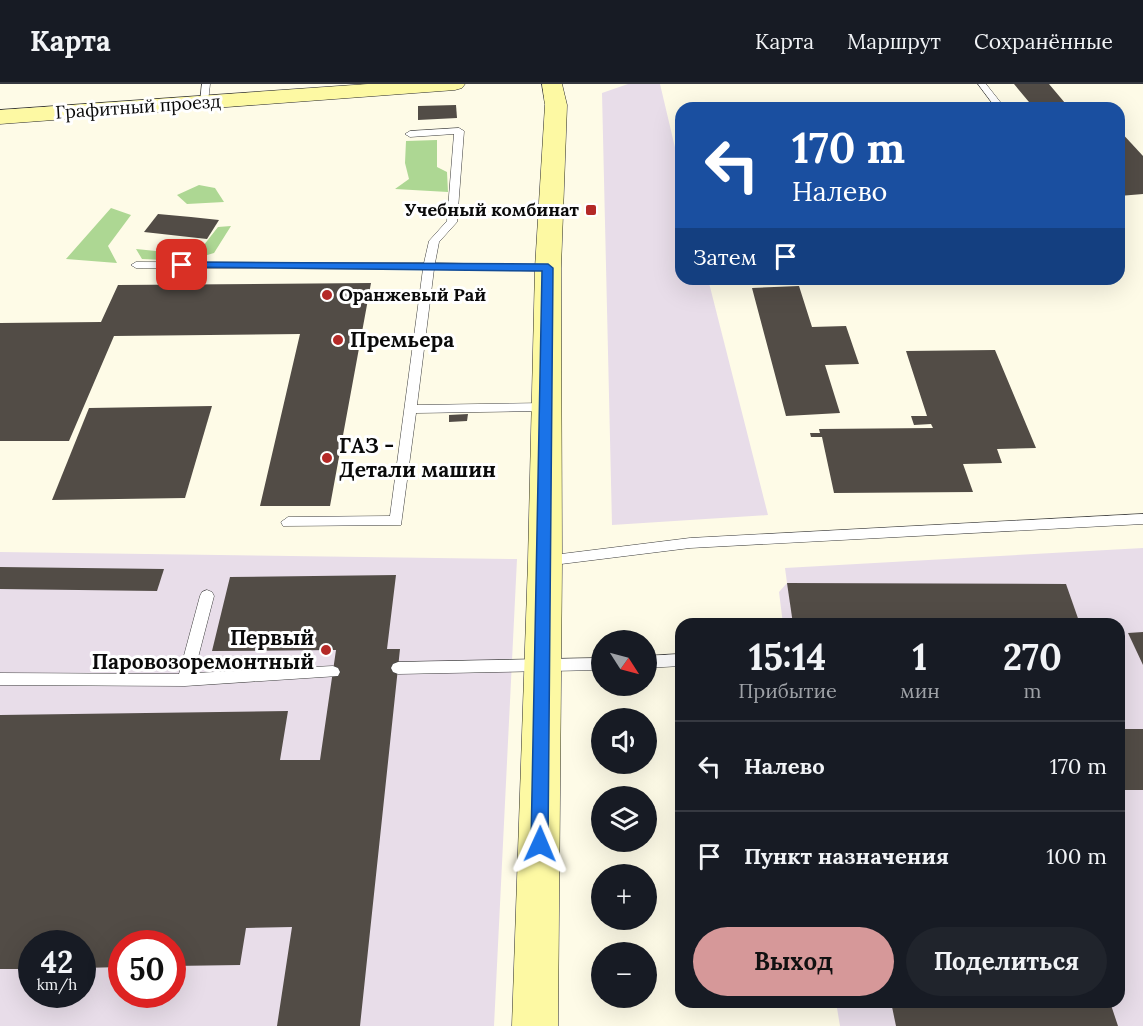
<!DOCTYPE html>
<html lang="ru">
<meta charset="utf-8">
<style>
body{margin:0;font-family:Lora,serif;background:#20242c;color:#f1f3f6;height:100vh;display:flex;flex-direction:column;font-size:22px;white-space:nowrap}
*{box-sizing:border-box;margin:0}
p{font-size:20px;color:#9ea1a6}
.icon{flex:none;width:33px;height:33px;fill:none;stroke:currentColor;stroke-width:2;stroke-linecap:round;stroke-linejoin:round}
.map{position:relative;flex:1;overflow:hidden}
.side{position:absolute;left:675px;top:534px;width:450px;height:390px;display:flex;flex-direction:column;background:#171b24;border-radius:18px;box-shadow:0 6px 24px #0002}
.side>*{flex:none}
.banner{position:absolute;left:675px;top:18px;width:450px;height:183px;border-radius:18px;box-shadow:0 6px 24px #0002;background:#1a4fa0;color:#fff;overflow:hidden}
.needle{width:39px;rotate:126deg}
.controls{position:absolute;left:591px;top:546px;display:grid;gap:12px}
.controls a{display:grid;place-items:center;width:66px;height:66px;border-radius:50%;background:#171b24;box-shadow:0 6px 24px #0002;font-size:30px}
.speed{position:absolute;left:18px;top:846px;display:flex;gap:12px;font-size:30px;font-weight:700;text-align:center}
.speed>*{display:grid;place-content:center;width:78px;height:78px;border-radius:50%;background:#171b24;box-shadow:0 6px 24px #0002;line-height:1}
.speed small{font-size:15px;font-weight:400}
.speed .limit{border:9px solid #d22;background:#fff;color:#111}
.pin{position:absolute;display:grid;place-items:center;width:51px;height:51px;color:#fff;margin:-26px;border-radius:12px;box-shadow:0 3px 9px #0006}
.me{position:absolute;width:66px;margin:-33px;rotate:1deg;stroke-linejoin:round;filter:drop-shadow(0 0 4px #0008)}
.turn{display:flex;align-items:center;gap:21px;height:126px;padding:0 18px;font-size:27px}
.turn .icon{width:78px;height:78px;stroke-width:2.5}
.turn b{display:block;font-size:42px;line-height:51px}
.then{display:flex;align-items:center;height:57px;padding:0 18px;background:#0003;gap:12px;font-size:22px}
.eta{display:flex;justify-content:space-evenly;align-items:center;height:102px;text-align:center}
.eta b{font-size:36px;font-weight:700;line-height:42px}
.cta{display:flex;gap:12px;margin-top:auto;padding:12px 18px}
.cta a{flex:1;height:69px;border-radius:36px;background:#d69899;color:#111;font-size:24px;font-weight:700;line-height:69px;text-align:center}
.cta a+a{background:#20242c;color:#f1f3f6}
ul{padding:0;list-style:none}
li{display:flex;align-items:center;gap:18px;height:90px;padding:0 18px;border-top:2px solid #363941}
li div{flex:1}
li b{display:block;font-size:22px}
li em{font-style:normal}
header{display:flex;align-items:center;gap:36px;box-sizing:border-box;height:84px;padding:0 30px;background:#171b24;border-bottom:2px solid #363941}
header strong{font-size:28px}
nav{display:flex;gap:33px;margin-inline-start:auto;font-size:21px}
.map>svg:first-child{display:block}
</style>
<header>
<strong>Карта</strong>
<nav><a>Карта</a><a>Маршрут</a><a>Сохранённые</a></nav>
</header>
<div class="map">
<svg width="1143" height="942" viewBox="0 0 1143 942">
<rect width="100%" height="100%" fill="#fefbe7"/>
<g fill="#e8dde9" fill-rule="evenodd">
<path d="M628 0H660L681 89V195H708L768 431 612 441 602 9Z"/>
<path d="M1143 464V942H840L836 918H1119V540H783L779 508 787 499 785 484Z"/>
<path d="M0 468 517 475 494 942H0ZM32 860H82V910H32ZM122 860H172V910H122Z"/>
</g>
<g fill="#add793">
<path d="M437 56V83L447 88 448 108 395 105 409 95 405 79 406 57Z"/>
<path d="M199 101 215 104 224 118 187 120 177 111Z"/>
<path d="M111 124 131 131 108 162 117 179 66 175Z"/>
<path d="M231 142 214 169 187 177 142 175 136 165 196 171 218 143Z"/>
</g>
<g fill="#524c46">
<path d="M1014 0H1049L1065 19 1078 18 1088 23 1034 24Z"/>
<path d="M456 21 457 34 418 36V22Z"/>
<path d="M1119 46 1143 72V110L1119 112Z"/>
<path d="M158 130 191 133 219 136 207 155 144 148Z"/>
<path d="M371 199 330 422H260L300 250 114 252 69 357H0V239L101 238 118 201Z"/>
<path d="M799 202 812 243 846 242 859 280 825 281 840 329 786 332 752 204Z"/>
<path d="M995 266 1036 364 997 365 1002 379 963 380 973 408 834 409 822 353H811L810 349H820L819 345 933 344 931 340 914 341 911 332H927L906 267Z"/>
<path d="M212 322 185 414 52 416 89 324Z"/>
<path d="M468 330 467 337 449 338V331Z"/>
<path d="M0 483 164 485 157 507 0 505Z"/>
<path d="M396 491 387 565H400L360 942H277L292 843 246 844 240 881 172 882V860H122V883L82 884V860H32V885H0V631L288 627 280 676H320L336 566 212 567 230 493Z"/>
<path d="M787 499 1066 500 1080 540H793Z"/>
<path d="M1143 548V581L1128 549Z"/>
<rect x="1119" y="645" width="24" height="61"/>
<path d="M891 918H1110L1118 942H896Z"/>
</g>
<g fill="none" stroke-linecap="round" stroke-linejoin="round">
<g stroke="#3d3d3d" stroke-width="1">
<g id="lane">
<path d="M202 0H210L208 18 204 21 200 18Z"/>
<path d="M978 0H986L1005 24H996Z"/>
<path d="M459 44 464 47 457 138 439 158 435 179 548 181 553 184 548 187 434 185 417 321 546 319 552 323 546 327 416 329 401 441 283 442 281 438 288 433 390 432 423 185 136 184 131 181 136 178 424 179 429 157 447 137 454 50 410 53 405 50 410 47Z"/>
<path d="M1143 430V440L690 464 545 482 540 481 538 477 540 473 545 472 690 454Z"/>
<path d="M207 506 212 508 214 512 194 589 333 582 338 584 340 588 338 592 185 602 0 601V589L179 590 200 512 202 508Z"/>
<path d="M681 570V582L646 584V572Z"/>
<path d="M602 574V586L398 590 393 588 391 584 393 580 398 578Z"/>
</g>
</g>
<g stroke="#2c2c2c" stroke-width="1">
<g id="secondary">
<path d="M368 0H465L462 4 455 6 0 40V26Z"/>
<path d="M542 0H562L567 21 561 184 562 477 558 942H512L528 477 535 184 545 21Z"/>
</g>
</g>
<use href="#lane" fill="#fff" fill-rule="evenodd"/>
<use href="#secondary" fill="#fdf9a3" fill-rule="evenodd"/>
</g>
<path fill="#1a73e8" stroke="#114b97" stroke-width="1.5" d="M182 178 548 180 553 184 548 760 545 766 540 768 534 766 531 760 542 187 178 183V179Z"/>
<g fill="#b42927" stroke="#fff" stroke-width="2">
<rect x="585" y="120" width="12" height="12" rx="3"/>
<circle cx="327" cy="211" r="6"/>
<circle cx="338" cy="256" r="6"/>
<circle cx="327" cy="374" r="6"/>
<circle cx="326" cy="566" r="6"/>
</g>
<g text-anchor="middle" stroke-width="6" stroke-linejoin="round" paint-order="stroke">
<g font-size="18" fill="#0a0a0a" stroke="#fff">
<text transform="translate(138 23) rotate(-4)" y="6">Графитный проезд</text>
</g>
<g font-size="18" font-weight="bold" fill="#0a0a0a" stroke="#fff" text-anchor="end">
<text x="579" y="132">Учебный комбинат</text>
<text x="339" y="217" text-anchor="start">Оранжевый Рай</text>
</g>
<g font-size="21" font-weight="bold" fill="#0a0a0a" stroke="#fff" text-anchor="start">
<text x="350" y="263">Премьера</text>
<text x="339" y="369">ГАЗ -<tspan x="339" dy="24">Детали машин</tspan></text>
<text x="314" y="561" text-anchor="end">Первый<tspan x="314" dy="24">Паровозоремонтный</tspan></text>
</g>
</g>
</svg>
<div class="controls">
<a><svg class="needle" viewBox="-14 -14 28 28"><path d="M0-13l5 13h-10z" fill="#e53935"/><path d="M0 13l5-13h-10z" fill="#9ea1a6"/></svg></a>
<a><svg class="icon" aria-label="sound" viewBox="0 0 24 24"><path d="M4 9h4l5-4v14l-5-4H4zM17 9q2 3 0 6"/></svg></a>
<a><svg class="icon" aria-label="layers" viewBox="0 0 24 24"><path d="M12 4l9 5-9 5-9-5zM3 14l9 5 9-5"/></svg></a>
<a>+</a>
<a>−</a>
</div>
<div class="speed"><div>42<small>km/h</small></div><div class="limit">50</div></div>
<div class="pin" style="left:182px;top:181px;background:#d93025"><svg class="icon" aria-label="arrive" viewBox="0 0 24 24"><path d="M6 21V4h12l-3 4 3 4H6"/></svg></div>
<svg class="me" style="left:540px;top:760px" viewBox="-20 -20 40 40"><path d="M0-17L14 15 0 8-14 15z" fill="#1a73e8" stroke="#fff" stroke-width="4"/></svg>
<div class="banner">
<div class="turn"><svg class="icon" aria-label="left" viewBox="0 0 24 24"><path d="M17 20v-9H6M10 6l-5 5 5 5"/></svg><div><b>170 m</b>Налево</div></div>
<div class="then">Затем<svg class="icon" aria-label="arrive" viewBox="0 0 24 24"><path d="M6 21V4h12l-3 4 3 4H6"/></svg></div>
</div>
<section class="side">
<div class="eta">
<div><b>15:14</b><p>Прибытие</p></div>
<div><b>1</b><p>мин</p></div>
<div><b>270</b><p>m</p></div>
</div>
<ul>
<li><svg class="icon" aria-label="left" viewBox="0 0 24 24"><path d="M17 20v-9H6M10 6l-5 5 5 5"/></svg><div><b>Налево</b></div><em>170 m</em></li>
<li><svg class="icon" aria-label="arrive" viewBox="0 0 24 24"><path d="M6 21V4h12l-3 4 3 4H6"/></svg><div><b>Пункт назначения</b></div><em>100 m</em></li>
</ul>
<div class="cta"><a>Выход</a><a>Поделиться</a></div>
</section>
</div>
